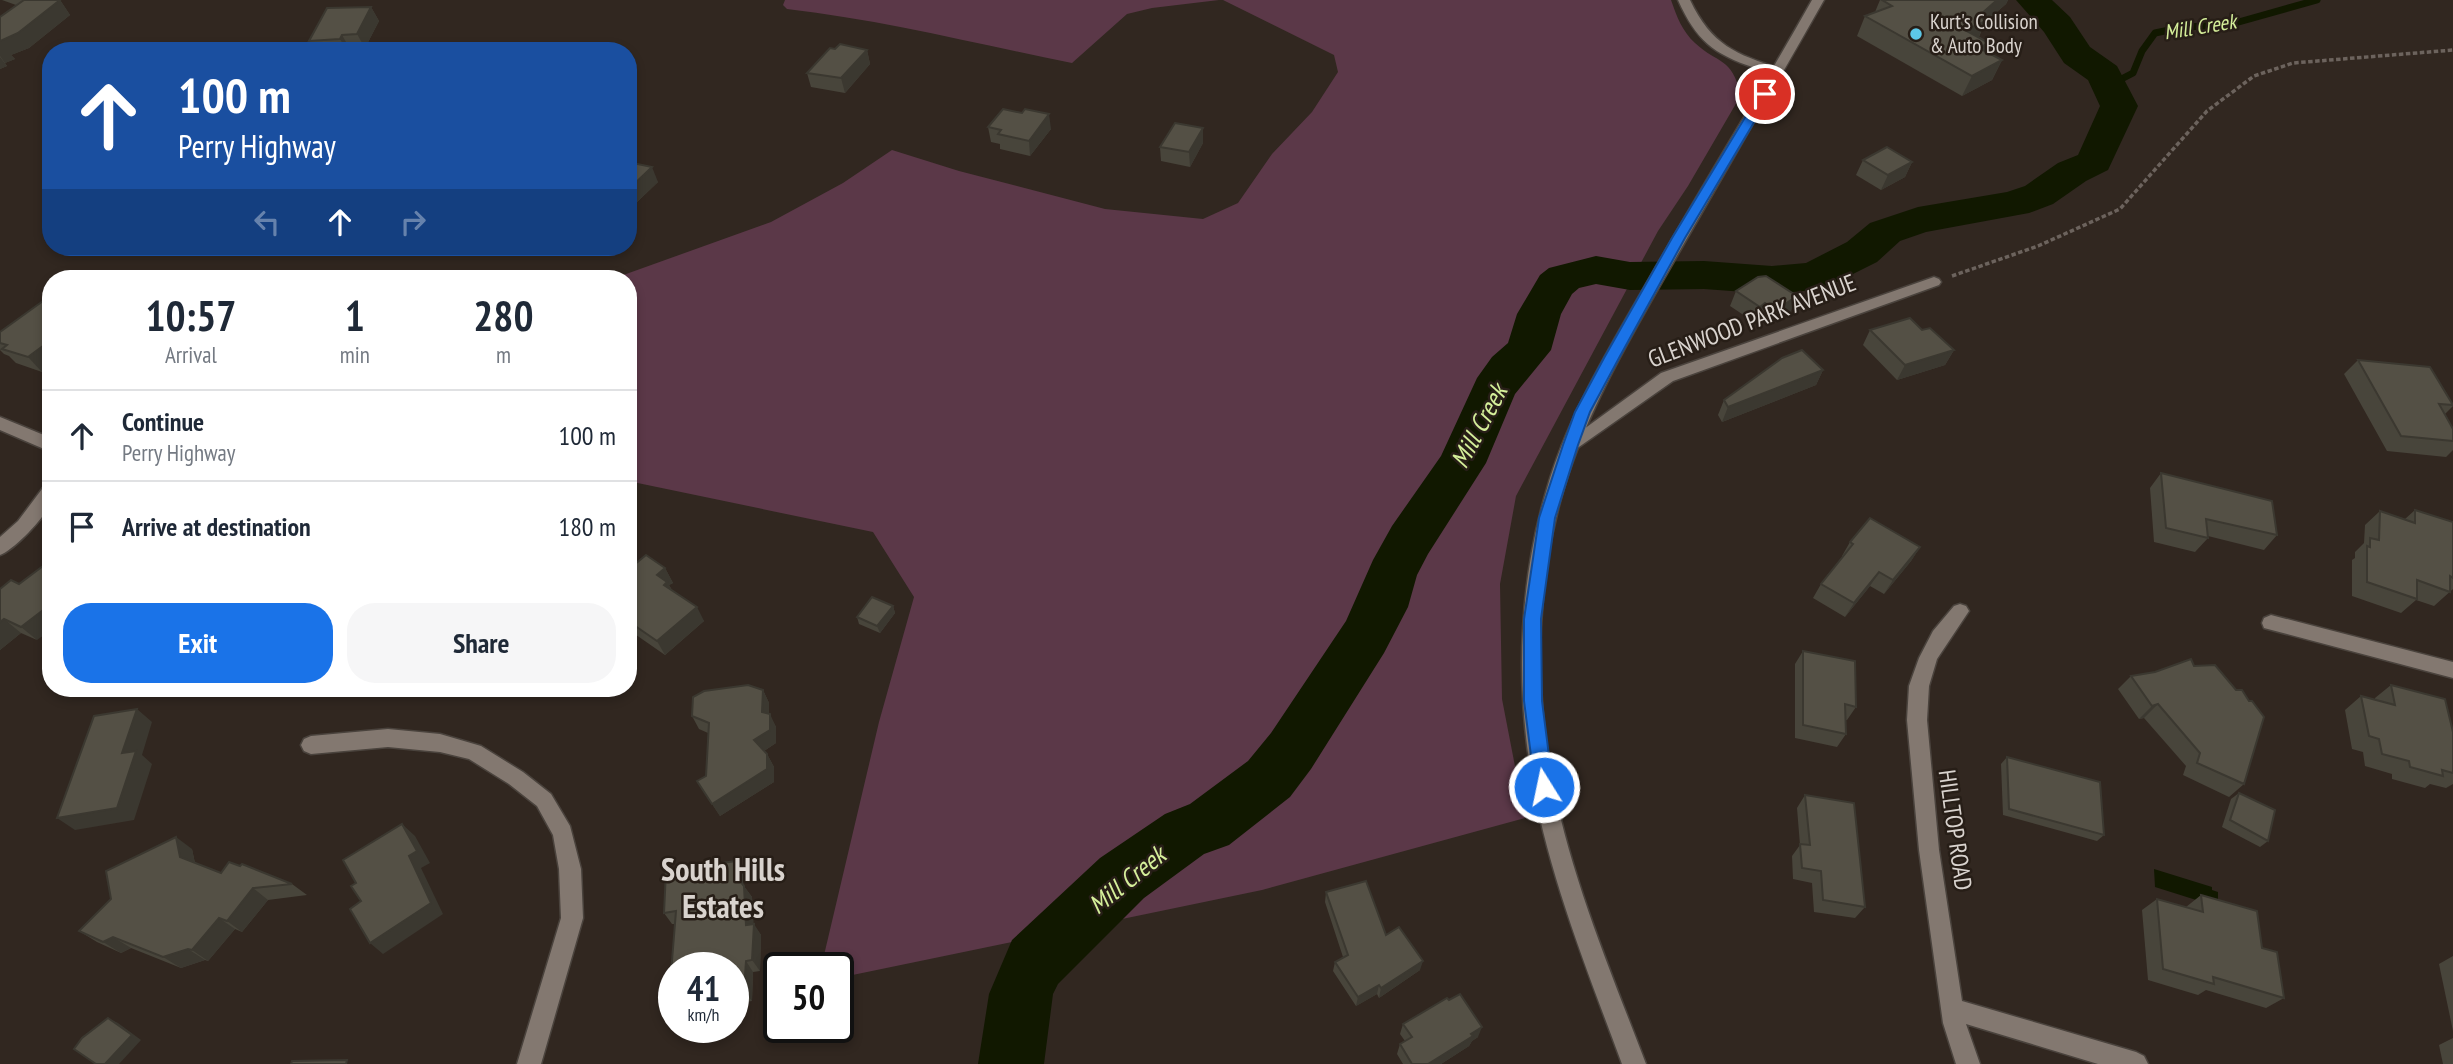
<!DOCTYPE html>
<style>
body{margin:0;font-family:"PT Sans Narrow",sans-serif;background:#f6f6f7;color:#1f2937;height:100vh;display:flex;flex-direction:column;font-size:26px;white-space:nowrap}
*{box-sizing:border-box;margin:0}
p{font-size:23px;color:#747a83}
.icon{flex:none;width:38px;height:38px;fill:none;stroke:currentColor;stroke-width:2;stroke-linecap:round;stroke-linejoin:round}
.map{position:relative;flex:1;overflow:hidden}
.panel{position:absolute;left:42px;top:270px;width:595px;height:427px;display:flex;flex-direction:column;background:#fff;border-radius:28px;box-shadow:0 4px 10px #0003}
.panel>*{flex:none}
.guide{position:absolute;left:42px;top:42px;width:595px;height:214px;border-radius:28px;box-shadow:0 4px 10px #0003;background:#1a4fa0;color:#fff;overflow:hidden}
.speed{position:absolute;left:658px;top:952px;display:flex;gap:14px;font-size:35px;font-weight:700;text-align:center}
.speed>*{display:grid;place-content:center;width:91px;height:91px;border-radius:50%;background:#fff;box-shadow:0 4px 10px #0003;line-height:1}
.speed small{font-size:18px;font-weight:400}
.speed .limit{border:4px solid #111;border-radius:10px;background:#fff;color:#111}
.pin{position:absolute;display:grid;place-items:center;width:60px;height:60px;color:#fff;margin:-30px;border:4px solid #fff;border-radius:50%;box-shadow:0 2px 7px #0007}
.me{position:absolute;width:77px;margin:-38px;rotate:350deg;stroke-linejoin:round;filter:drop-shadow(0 0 5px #0008)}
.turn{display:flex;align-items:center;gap:24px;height:147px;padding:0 21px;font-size:32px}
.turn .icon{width:91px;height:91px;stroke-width:2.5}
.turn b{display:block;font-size:49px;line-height:60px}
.lanes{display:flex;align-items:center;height:66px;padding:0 21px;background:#0003;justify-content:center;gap:35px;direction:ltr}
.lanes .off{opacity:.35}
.eta{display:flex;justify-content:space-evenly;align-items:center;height:119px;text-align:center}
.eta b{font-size:42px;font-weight:600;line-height:49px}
.button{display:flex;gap:14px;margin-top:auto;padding:14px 21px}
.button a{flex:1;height:80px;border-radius:28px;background:#1a73e8;color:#fff;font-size:28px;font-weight:600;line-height:80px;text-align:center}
.button a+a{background:#f6f6f7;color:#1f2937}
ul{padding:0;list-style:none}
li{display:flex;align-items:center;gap:21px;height:91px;padding:0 21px;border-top:2px solid #e0e1e3}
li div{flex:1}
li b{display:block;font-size:26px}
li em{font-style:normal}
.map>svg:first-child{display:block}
</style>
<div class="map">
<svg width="2453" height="1064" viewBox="0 0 2453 1064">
<rect width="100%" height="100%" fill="#312720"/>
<g fill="#5b3848">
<path d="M785 0H1219L1152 8 1127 14 1072 63C977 44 883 20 787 9L783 5Z"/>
<path d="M1223 0H1671C1677 17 1682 31 1695 43 1719 65 1731 56 1741 95L1688 186 1658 231 1516 496 1500 584 1502 699 1525 818 1262 890 838 978V968H821L879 722 914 597 873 532 628 481V278H615L771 222 843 183 892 150 959 171 1105 209 1203 219 1238 203 1272 154 1312 112 1338 72 1334 55Z"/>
</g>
<path fill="#111800" d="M2154 869 2212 887V890L2218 892V901L2212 905 2155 887Z"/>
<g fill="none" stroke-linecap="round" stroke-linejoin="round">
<path stroke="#111800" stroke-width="7" d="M2108 86 2133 73 2142 51 2155 33 2184 27 2228 25 2317 0"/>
<path fill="#111800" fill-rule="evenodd" d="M2016 0H2052L2070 17 2090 47 2117 66 2138 106 2108 170 2086 181 2053 204 2029 213 1926 232 1900 241 1877 262 1829 286 1814 290 1772 294 1704 289 1630 290 1596 284 1579 288 1572 294 1561 314 1551 350 1515 394 1486 463 1428 554 1417 575 1408 607 1384 653 1311 769 1290 797 1229 845 1204 854 1144 898 1058 984 1053 994 1044 1064H978L989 994 1012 940 1100 858 1165 814 1190 804 1248 761 1271 733 1346 621 1373 560 1392 526 1441 456 1477 378 1492 357 1508 343 1517 314 1540 275 1549 268 1596 256 1630 262 1704 261 1772 266 1806 263 1847 242 1870 223 1918 207 2007 192 2025 186 2058 163 2078 155 2100 106 2088 80 2064 63 2044 32Z"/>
<g stroke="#4a433d" stroke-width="3">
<g id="street">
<path d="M1678 0H1690C1712 46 1736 54 1781 69V75C1772 76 1763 72 1755 68 1713 54 1696 40 1678 0Z"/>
<path d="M1934 277 1939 279 1941 282 1939 285 1673 381 1576 449H1564L1562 445 1661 373Z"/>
<path d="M0 417 51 438V452L0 430Z"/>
<path d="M51 484C51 489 52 496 51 501 48 515 14 550 0 555V537L18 521 45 485Z"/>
<path d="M1960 604 1966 606 1969 611 1937 659 1929 686 1927 720 1939 850 1962 1001 2136 1052 2144 1056 2148 1064H2098L1966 1024 1980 1064H1956L1943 1023 1919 850 1907 720 1909 686 1919 658 1933 631 1954 606Z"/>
<path d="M2271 615 2453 662V678L2264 628 2262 623 2264 618Z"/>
<path d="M388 729 440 734 481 746 523 772 551 794 570 826 581 869 583 918 541 1064H517L561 918 559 869 553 835 537 806 509 784 469 759 440 752 388 747 311 754 304 751 301 745 304 739 311 736Z"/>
</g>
</g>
<g stroke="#4a433d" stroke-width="3">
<path id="secondary" d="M1812 0H1824C1772 92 1718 183 1666 275 1627 343 1587 412 1564 488 1537 577 1534 677 1550 768 1568 871 1609 967 1646 1064H1622C1586 967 1546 869 1530 767 1516 676 1520 580 1546 492 1567 416 1610 347 1649 279 1702 186 1759 94 1812 0Z"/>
</g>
<path stroke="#6c635d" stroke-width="3.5" stroke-dasharray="4.5 2.5" stroke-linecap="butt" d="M1952 276 2038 246 2120 209 2207 111 2254 76 2293 63 2453 50"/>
<use href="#street" fill="#837870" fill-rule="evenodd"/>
<use href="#secondary" fill="#837870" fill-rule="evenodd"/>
</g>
<g fill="#48453b">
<path d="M2 0H60L70 15 29 48 11 55 15 59 5 63 7 66 0 69V17L16 5Z"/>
<path d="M1880 0H2008L2006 4 1985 22 1979 37 1984 51 2002 60 1992 80 1962 96 1857 36 1865 16 1875 12Z"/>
<path d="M371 7 379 21 365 48 350 49V51H315L309 41Z"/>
<path d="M835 49 867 50 870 64 845 93 811 87 807 73Z"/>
<path d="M1022 113 1051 129 1030 156 1000 149V144L991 142 988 127Z"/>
<path d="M1203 128V143L1190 167 1161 161 1160 147Z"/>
<path d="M1863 160 1912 162 1905 177 1881 190 1856 175Z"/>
<path d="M628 162 658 182 636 203 628 201Z"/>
<path d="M1736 291 1791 311 1769 325 1759 318 1754 322 1730 306Z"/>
<path d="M51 303V365L42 372 16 363 9 356 4 354 0 350V332Z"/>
<path d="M1870 330H1922L1954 350 1945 365 1897 380 1863 345Z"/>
<path d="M2358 360 2453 406 2445 414 2453 429V450L2446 457 2387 451 2344 374Z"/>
<path d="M1823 370 1816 385 1722 422 1718 415 1724 400Z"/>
<path d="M2161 473 2277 535 2264 550 2208 536V538L2195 552 2154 542 2150 488Z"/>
<path d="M2415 510 2453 522V589L2434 606 2416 600 2401 613 2352 596V560L2355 558V552L2364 543 2365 525 2380 511 2405 519Z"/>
<path d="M1850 542 1920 547 1911 561 1884 594 1870 586 1845 617 1813 598 1821 584 1843 557 1842 556Z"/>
<path d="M665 568 673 583 669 585 672 590 704 621 665 655 629 630 628 631V570Z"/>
<path d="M0 589 37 640 21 633 0 650Z"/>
<path d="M893 606 895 613 880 633 859 624 857 617Z"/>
<path d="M1803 651 1856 707 1847 720H1845L1846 734 1837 747 1795 738V664Z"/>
<path d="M2131 676 2244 784 2229 797 2183 775 2186 766 2144 718 2139 719 2118 689Z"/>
<path d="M2391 685 2453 732V784L2446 788 2430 784 2425 788 2392 779V774L2365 766 2363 752 2352 749 2345 710 2361 696 2375 700V698Z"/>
<path d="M763 690 769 703V714L776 727V743L764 751 767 754 774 767V782L720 816 697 781 706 776 708 733 699 729 692 716Z"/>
<path d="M2007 757 2104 835 2097 841 2003 815 2001 764Z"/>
<path d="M2239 793 2268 841 2260 847 2222 827 2231 799Z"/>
<path d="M1805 795 1865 907 1855 918 1814 912 1812 883 1793 879 1792 856 1800 845 1797 808Z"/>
<path d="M192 849 195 863 221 873 292 884 307 895 268 900 242 932 235 929 208 961 205 960 181 968 131 948 121 953 97 942 79 931Z"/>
<path d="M736 861 744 873 743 885 752 897 753 924 761 935 760 971 753 972 752 1001 733 1004V968L674 976 671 973 675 924H672L664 913Z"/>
<path d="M1326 892 1386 935 1420 970 1379 998 1377 994 1356 1006 1333 971 1335 962 1343 957 1325 902Z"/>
<path d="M2201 895 2262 948 2284 998 2266 1008 2206 990 2198 995 2148 980 2142 910 2157 899 2186 907Z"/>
<path d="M2453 956V1031L2439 964Z"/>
<path d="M1403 1024 1478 1037 1472 1041 1469 1046 1441 1064H1403L1397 1054 1400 1044 1405 1041 1400 1034Z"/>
<path d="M2453 1038V1064H2443L2439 1045Z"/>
</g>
<g fill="#3b3830">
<path d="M60 0 70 15 29 48 11 55 15 59 5 63 0 56V41Z"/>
<path d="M1997 0H2008L2006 4 1985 22 1977 41 1965 30Z"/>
<path d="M371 7 379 21 365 48 357 34Z"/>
<path d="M342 35 350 49V51H347L340 39Z"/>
<path d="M1989 43 1979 62V48Z"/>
<path d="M867 50 870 64 845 93 841 78Z"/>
<path d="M0 57 7 66 0 69Z"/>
<path d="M2002 60 1992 80 1962 96 1972 76Z"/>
<path d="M1049 114 1051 129 1030 156 1029 141Z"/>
<path d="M1203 128V143L1190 167 1189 152Z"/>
<path d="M1912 162 1905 177 1881 190 1888 175Z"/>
<path d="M652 167 658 182 636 203 630 188Z"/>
<path d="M1797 296 1791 311 1769 325 1776 310Z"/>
<path d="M1765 303 1759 318 1754 322 1760 307Z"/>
<path d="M51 340V365L42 372 28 357Z"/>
<path d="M1954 350 1945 365 1897 380 1905 365Z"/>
<path d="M1823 370 1816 385 1722 422 1728 407Z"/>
<path d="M1920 547 1911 561 1884 594 1893 580Z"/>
<path d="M665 568 673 583 669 585 675 596 666 588 657 575Z"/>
<path d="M1879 572 1870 586 1845 617 1854 603Z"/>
<path d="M51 604V630L37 640 21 627Z"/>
<path d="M893 606 895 613 880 633 877 626Z"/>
<path d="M697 607 704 621 665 655 657 641Z"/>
<path d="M4 619 21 633 0 650V622Z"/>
<path d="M763 690 769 703V725L762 712Z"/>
<path d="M2158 704 2144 718 2139 719 2152 706Z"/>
<path d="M137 709 152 722 142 755 152 764 134 820 75 830 57 818 122 753Z"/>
<path d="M770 714 776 727V743L761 753 754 740Z"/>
<path d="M767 754 774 767V782L720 816 712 804Z"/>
<path d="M402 824 415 836 430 863 421 868 443 914 383 954 370 943 409 856Z"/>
<path d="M176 837 192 849 196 869 180 857Z"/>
<path d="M736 861 744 873 743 886 735 875Z"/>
<path d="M744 886 752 897 754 928V924L761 935 760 971 752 960 746 925Z"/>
<path d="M253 888 268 900 242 932 227 921Z"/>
<path d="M219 918 235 929 208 961 192 950Z"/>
<path d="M113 937 131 948 121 953 103 942Z"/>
<path d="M188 949 205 960 181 968 163 957Z"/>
<path d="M746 961 753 972 752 1001 744 991Z"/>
<path d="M1423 961 1420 970 1379 998 1381 988Z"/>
<path d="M1379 985 1377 994 1356 1006 1358 997Z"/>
<path d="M108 1018 118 1023 141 1040 119 1064H105Z"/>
<path d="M1482 1027 1478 1037 1472 1041 1469 1046 1441 1064H1428Z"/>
</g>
<g fill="#545045" stroke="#3b3830" stroke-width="2">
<path d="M24 0H60L18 33 0 41V17Z"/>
<path d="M1882 0H1997L1979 16 1986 21 1965 30 1989 43 1979 48 2002 60 1972 76 1865 16 1892 6Z"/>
<path d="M371 7 357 34 342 35 340 39 309 41 327 8Z"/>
<path d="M840 44 867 50 841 78 807 73 830 48 835 49Z"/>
<path d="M1003 109 1022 113 1025 109 1049 114 1029 141 998 134 1001 130 988 127Z"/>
<path d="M1175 123 1203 128 1189 152 1160 147Z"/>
<path d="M1887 147 1912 162 1888 175 1863 160Z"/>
<path d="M628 162 652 167 630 188H628Z"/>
<path d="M1766 276 1797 296 1776 310 1765 303 1760 307 1736 291 1758 277Z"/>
<path d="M43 301 51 303V340L28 357 2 349 7 345 0 343V332Z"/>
<path d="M1910 318 1922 330 1930 328 1954 350 1905 365 1870 330Z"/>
<path d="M1802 350 1823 370 1728 407 1724 400 1782 358Z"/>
<path d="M2358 360 2430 367 2453 405 2439 404 2453 429V441L2401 436Z"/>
<path d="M2161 473 2272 501 2277 535 2206 519 2208 538 2166 528Z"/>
<path d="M2415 510 2453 522V578L2450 576V592L2417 580V599L2367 582V546L2370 547V538L2379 540 2380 511 2415 523Z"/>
<path d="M1870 518 1920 547 1893 580 1879 572 1854 603 1821 584 1853 544 1850 542Z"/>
<path d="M646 555 665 568 657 575 667 582 664 585 697 607 657 641 628 621V570Z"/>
<path d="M51 560V604L21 627 4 619 0 622V589L11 580 19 584Z"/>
<path d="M872 597 893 606 877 626 857 617Z"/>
<path d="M1803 651 1855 661 1856 707 1845 704 1846 734 1803 725Z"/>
<path d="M2191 659 2194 666 2215 665 2236 690H2242L2249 701H2252L2264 717 2244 784 2197 763 2200 753 2158 704 2152 706 2131 676 2155 672Z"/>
<path d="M748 685 763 690 762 712 770 714V730L754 740 767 754V769L712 804 697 781 706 776 709 723 692 716 693 697 704 691Z"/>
<path d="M2391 685 2445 699 2453 732V773L2442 770 2443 776 2410 767 2409 761 2382 754 2379 739 2369 736 2361 696 2395 705Z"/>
<path d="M137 709 122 753 136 751 117 808 57 818 94 716Z"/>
<path d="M2007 757 2100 782 2104 835 2009 809Z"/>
<path d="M2239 793 2275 810 2268 841 2230 820Z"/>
<path d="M1805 795 1854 803 1865 907 1823 900 1821 871 1802 868 1800 844 1810 845Z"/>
<path d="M402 824 417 851 409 856 431 903 370 943 350 909 361 901 351 886 356 883 343 860Z"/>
<path d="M176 837 180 857 221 873 229 862 240 866 242 864 292 884 253 888 227 921 219 918 192 950 188 949 163 957 113 937 103 942 79 931 111 899 106 871Z"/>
<path d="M736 861 735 875 744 886 746 925 754 924 752 960 746 961 744 991 733 992V968H674V973H671L676 911 664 913 666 871Z"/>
<path d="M1366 881 1386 935 1399 927 1423 961 1381 988 1379 985 1358 997 1335 962 1348 955 1326 892Z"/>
<path d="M2201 895 2257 911 2262 948 2277 952 2284 998 2213 977 2214 984 2163 969 2157 899 2203 912Z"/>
<path d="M674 979V1001L672 1002Z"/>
<path d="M1460 994 1482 1027 1471 1034 1473 1036 1428 1064H1412L1400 1044 1412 1037 1403 1024 1447 998 1449 1000Z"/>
<path d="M108 1018 132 1035 105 1064H96L74 1049 82 1038Z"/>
<path d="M347 1060 346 1064H291L292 1061Z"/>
</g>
<path fill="#1a73e8" stroke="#114b97" stroke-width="2" d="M1761 91 1771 94 1685 238 1619 358 1590 412 1578 445 1555 518 1541 619 1542 701 1553 787 1551 793 1544 795 1538 793 1535 787 1524 701V619L1539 518 1563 445 1575 412 1604 358 1672 238Z"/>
<circle fill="#5cc7e7" stroke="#271e17" stroke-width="2.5" cx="1916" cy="34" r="7"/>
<g text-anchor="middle" stroke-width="5" stroke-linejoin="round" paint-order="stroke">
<g font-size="21" fill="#d9d3ce" stroke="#271e17" text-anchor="start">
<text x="1930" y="29">Kurt's Collision<tspan x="1930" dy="24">&amp; Auto Body</tspan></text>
</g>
<g font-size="21" font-style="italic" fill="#d5ef9a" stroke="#271e17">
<text transform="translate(2200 27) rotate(-9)" y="7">Mill Creek</text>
</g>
<g font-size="24" fill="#d9d3ce" stroke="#271e17">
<text transform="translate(1752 321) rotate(-21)" y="8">GLENWOOD PARK AVENUE</text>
<text transform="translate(1955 830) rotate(82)" y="8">HILLTOP ROAD</text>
</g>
<g font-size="26" font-style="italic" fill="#d5ef9a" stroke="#271e17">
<text transform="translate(1479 426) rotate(-62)" y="9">Mill Creek</text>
<text transform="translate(1127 880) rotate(-39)" y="9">Mill Creek</text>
</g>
<g font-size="32" font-weight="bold" fill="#d9d3ce" stroke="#271e17">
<text x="723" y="881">South Hills<tspan x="723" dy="37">Estates</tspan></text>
</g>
</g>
</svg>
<div class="speed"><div>41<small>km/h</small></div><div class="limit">50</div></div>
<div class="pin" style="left:1765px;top:94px;background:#d93025"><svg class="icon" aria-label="arrive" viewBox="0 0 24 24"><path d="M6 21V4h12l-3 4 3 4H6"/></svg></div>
<svg class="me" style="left:1544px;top:787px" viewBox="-20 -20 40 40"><circle r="17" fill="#1a73e8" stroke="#fff" stroke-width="3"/><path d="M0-11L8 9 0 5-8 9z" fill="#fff"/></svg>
<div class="guide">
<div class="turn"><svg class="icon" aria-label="ahead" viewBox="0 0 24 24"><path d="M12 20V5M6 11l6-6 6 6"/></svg><div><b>100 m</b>Perry Highway</div></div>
<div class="lanes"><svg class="icon off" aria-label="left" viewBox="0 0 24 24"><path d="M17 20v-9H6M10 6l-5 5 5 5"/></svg><svg class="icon" aria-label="ahead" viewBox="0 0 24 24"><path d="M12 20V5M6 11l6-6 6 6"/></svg><svg class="icon off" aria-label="right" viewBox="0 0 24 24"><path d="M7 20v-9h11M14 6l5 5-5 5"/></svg></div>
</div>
<section class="panel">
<div class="eta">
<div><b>10:57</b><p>Arrival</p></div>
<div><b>1</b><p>min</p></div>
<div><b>280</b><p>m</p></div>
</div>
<ul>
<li><svg class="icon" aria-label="ahead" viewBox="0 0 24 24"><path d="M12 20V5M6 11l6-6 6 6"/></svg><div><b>Continue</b><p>Perry Highway</p></div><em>100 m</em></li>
<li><svg class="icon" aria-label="arrive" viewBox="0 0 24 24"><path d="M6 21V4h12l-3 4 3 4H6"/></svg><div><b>Arrive at destination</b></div><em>180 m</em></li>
</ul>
<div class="button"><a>Exit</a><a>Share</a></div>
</section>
</div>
